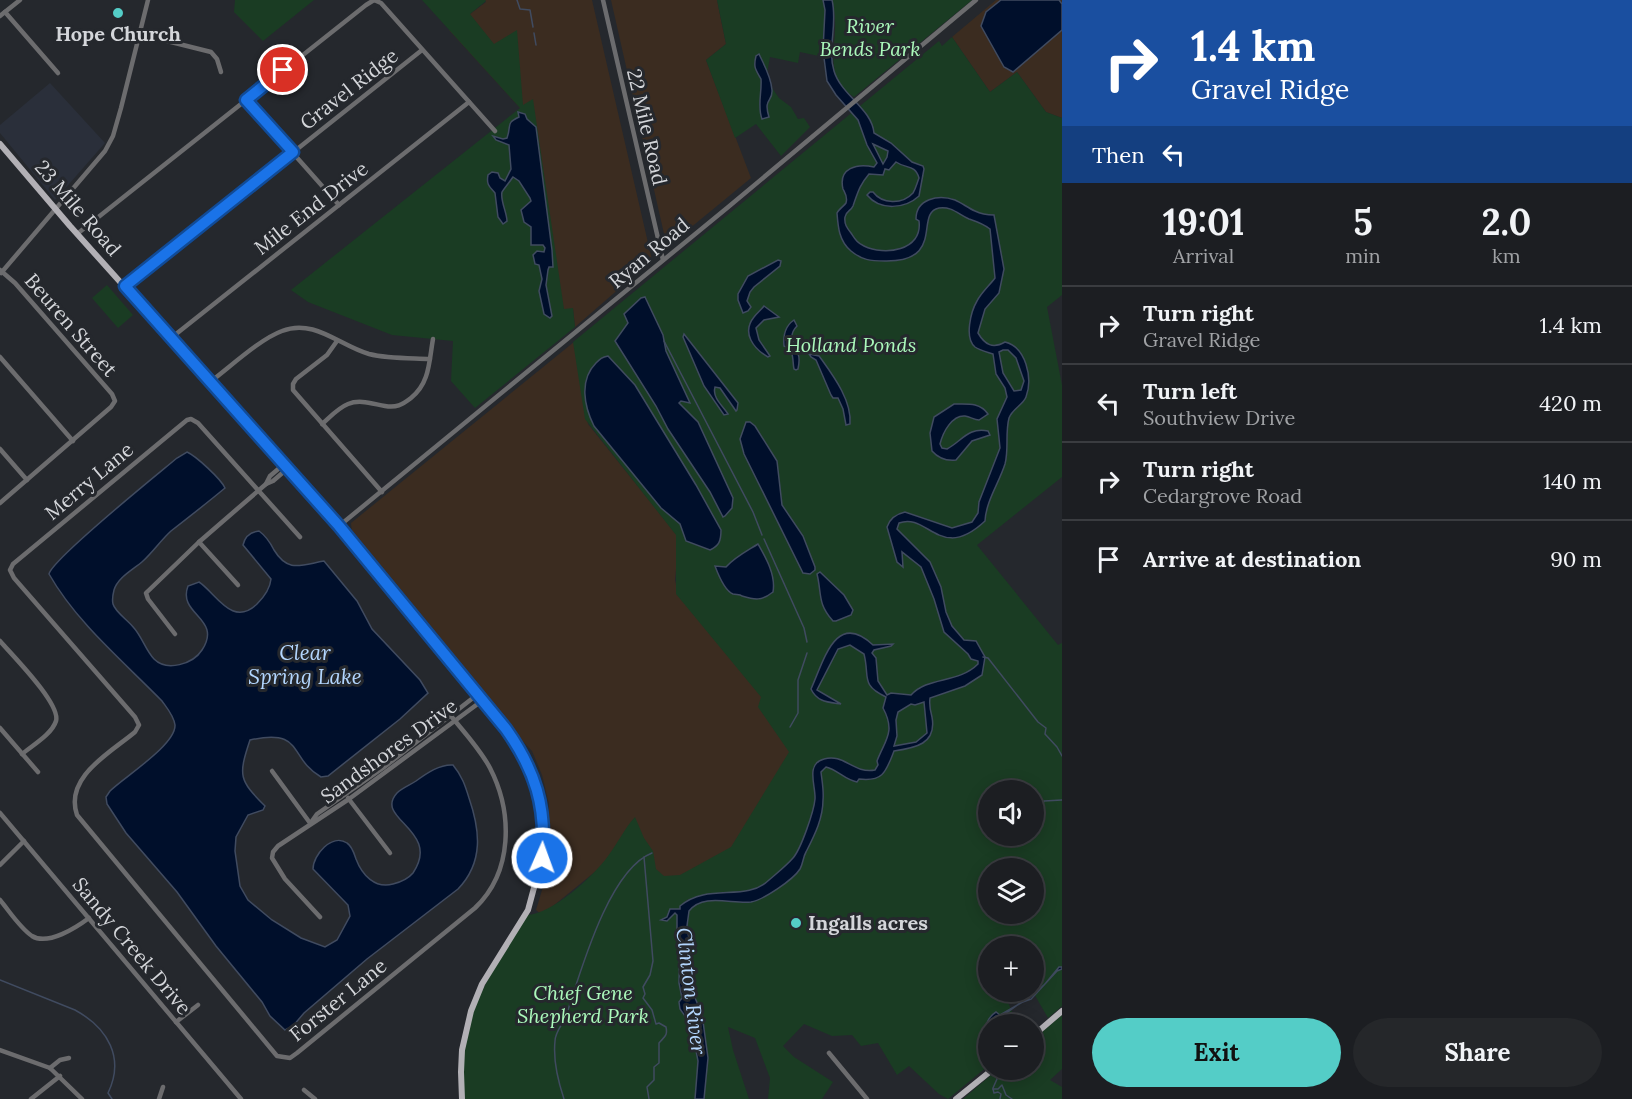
<!DOCTYPE html>
<meta charset="utf-8">
<style>
body{margin:0;font-family:Lora,serif;background:#25272a;color:#f1f3f6;height:100vh;display:flex;flex-direction:column;font-size:22px;white-space:nowrap}
*{box-sizing:border-box;margin:0}
p{font-size:20px;color:#a0a2a5}
.icon{flex:none;width:33px;height:33px;fill:none;stroke:currentColor;stroke-width:2;stroke-linecap:round;stroke-linejoin:round}
.map{position:relative;flex:1;overflow:hidden}
.drawer{display:flex;flex-direction:column;background:#1c1e22;width:570px}
.drawer>*{flex:none}
.top-card{background:#1a4fa0;color:#fff;overflow:hidden}
.controls{position:absolute;left:978px;top:780px;display:grid;gap:12px}
.controls a{display:grid;place-items:center;width:66px;height:66px;border-radius:50%;background:#1c1e22;box-shadow:0 3px 15px #0003,0 0 0 2px #3a3c40;font-size:30px}
.pin{position:absolute;display:grid;place-items:center;width:51px;height:51px;color:#fff;margin:-26px;border:3px solid #fff;border-radius:50%;box-shadow:0 2px 6px #0007}
.me{position:absolute;width:66px;margin:-33px;rotate:2deg;stroke-linejoin:round;filter:drop-shadow(0 0 4px #0008)}
.turn{display:flex;align-items:center;gap:21px;height:126px;padding:0 30px;font-size:27px}
.turn .icon{width:78px;height:78px;stroke-width:2.5}
.turn b{display:block;font-size:42px;line-height:51px}
.then{display:flex;align-items:center;height:57px;padding:0 30px;background:#0003;gap:12px;font-size:22px}
.eta{display:flex;justify-content:space-evenly;align-items:center;height:102px;text-align:center}
.eta b{font-size:36px;font-weight:700;line-height:42px}
.action{display:flex;gap:12px;margin-top:auto;padding:12px 30px}
.action a{flex:1;height:69px;border-radius:36px;background:#54cdc7;color:#111;font-size:24px;font-weight:700;line-height:69px;text-align:center}
.action a+a{background:#25272a;color:#f1f3f6}
ul{padding:0;list-style:none}
li{display:flex;align-items:center;gap:18px;height:78px;padding:0 30px;border-top:2px solid #3a3c40}
li div{flex:1}
li b{display:block;font-size:22px}
li em{font-style:normal}
main{display:flex;flex:1;min-height:0}
.map>svg:first-child{display:block}
</style>
<main>
<div class="map">
<svg width="1062" height="1099" viewBox="0 0 1062 1099">
<rect width="100%" height="100%" fill="#25282d"/>
<path fill="#2a2f3a" d="M50 83 105 143 55 200 0 133V125Z"/>
<g fill="#3b2c20">
<path d="M485 0H592L652 260 575 327 573 309 564 310 520 108 449 30 486 2Z"/>
<path d="M611 0H717L726 44 706 60 751 178 667 247Z"/>
<path d="M996 0H1062V118L1046 112 1017 72 990 92 952 37Z"/>
<path d="M574 342 588 424 676 534 678 547 675 580 678 594 755 687 796 747 777 818 654 907 613 853 596 871 542 915 536 910 549 867V804L542 775 532 751 510 728V724L469 673 352 533 351 523Z"/>
</g>
<g fill="#1a3c23" fill-rule="evenodd">
<path d="M235 0H314L263 41 234 12Z"/>
<path d="M422 0H485L486 1 470 14 494 44 517 30 523 105 533 99 564 309 573 308 575 327 475 408 451 381 453 341 392 335 308 302 291 290 520 108Z"/>
<path d="M717 0H827L828 58 800 52 798 63 770 57 766 79 779 98 791 107 798 119 804 118 810 127 781 156 756 124 735 138 706 60 726 44Z"/>
<path d="M832 0H972L854 97C823 77 837 48 835 19 835 13 833 6 832 0Z"/>
<path d="M952 37 990 92 1017 72 1046 112 1062 118V295L1047 307 1062 385V477L977 545 1058 645 1062 643V1006L1048 1018 1033 992 1034 946H988V992H1021L1008 1002 1017 1024H988V1066L948 1099 939 1094 909 1066 897 1075 878 1043 861 1046 852 1035 832 1036 804 1024 783 1046 794 1057 833 1082 822 1099H768L770 1078 755 1038 728 1027 733 1050 749 1099H701V1037L684 984 683 923 691 902 688 899 680 906 676 930 680 943 679 960 680 991 682 998 679 1002 680 1009 695 1030 696 1035 694 1040 698 1061 695 1099H465C452 1026 491 973 527 915 552 914 594 876 608 856 618 843 624 829 635 817L644 838 653 851 656 869 664 876 680 875 731 847 789 752 758 707 761 697 676 594V535L585 419 573 342 939 41 942 46ZM988 790H1034V836H988ZM988 868H1034V914H988Z"/>
<path d="M107 285 133 315 118 328 92 298Z"/>
<path d="M1062 1015V1069L1050 1080 1062 1087V1099H963L997 1070H1034V1039Z"/>
</g>
<g fill="#000f2b" stroke="#404b60" stroke-width="1.5" fill-rule="evenodd">
<path d="M823 0H832C838 24 827 49 834 71 841 95 872 109 874 133L891 143 912 162 923 166 924 169 919 196C905 209 880 211 867 195L870 192H873C882 204 902 205 913 193 916 188 917 183 919 178 915 164 906 169 896 162L889 170 885 169 883 175 869 174C859 186 858 192 853 206 851 211 846 211 845 217 844 224 847 228 851 233 855 239 857 243 864 246 884 256 923 251 919 221L916 219C916 199 938 194 955 200 962 203 968 208 975 211 981 214 988 215 994 215L1004 269 999 293 985 309 978 333C985 345 993 349 1005 342 1026 347 1033 378 1026 397 1023 405 1012 409 1009 418 1005 433 1009 449 1005 464 999 483 986 501 985 521 940 563 928 512 899 523L897 529 930 562 941 587 946 612 952 626 964 640 976 641 985 657 982 675 965 686 930 698C929 705 930 710 932 717 937 744 915 748 894 751 886 771 884 782 859 779L857 782C845 780 838 770 826 767L821 772C822 781 824 791 823 800 823 819 814 836 806 852 803 857 803 864 800 869 793 880 763 900 751 902 731 904 703 893 689 911L687 926 690 946 689 977 692 991 702 1014 708 1058 704 1099H695L698 1061 694 1040 696 1035 695 1030 680 1009 679 1002 682 998 679 983 680 943 677 935V915L675 913 667 921 661 920 667 917 670 909H680V906C709 882 745 903 769 880 777 873 786 866 793 858 801 849 814 811 815 799 816 786 805 764 824 759 844 753 853 774 875 770L878 765 877 761C885 740 896 732 883 708L886 697C860 685 870 677 864 654L850 645 838 649 817 690 841 704C828 702 817 702 811 689 824 660 836 610 873 645L893 644 891 646 874 650 872 653 876 658 878 681 887 695 891 693 911 695C928 676 958 684 978 664V661L971 659 968 654 944 632 934 599 921 567 902 552 903 567 897 562 887 527C890 518 896 514 905 512L952 528 972 522 978 513 979 502 1000 448 997 419 1007 397 1005 388 996 374 993 354C987 352 979 350 975 347 964 338 971 311 977 301 981 293 989 286 995 278L990 229C982 223 978 222 969 219 959 215 952 206 939 208 914 213 946 262 885 261 870 261 862 260 851 251 839 241 838 227 837 213 839 209 844 206 846 203 848 197 845 193 843 189 838 168 857 163 874 167L877 163 867 145 858 120 836 95 827 81 823 50 825 10ZM873 144 888 151 887 157 883 164ZM1003 350H1008L1016 358 1024 381 1021 390 1014 391 1003 373 999 352ZM924 702 927 733 916 742 894 746 897 736 896 720 898 712 911 704 915 705Z"/>
<path d="M1001 0H1059L1062 4V30L1013 72 1004 67 981 26 986 12Z"/>
<path d="M759 54C764 65 771 76 772 90 773 102 763 98 769 117L762 119C757 106 762 93 761 79 756 70 753 68 756 56Z"/>
<path d="M518 112 525 114 527 119 536 127 552 250 553 267H549L548 270 546 285 552 316 550 318 544 314 539 291 542 279 539 265 535 264 533 255 537 251 544 252 545 248 543 245H531V227L524 222 521 210 531 201 530 198 519 181 513 177C511 180 503 190 502 192 500 200 507 213 507 221L503 224 498 217 495 193C490 187 486 185 488 175L492 172 498 173 500 178 505 181 511 169 509 145 496 140 493 136 503 139 507 138C512 124 505 124 519 117Z"/>
<path d="M778 260 781 261 780 266 754 287 750 292 747 301 751 307 748 311 743 313 738 300V294L748 276Z"/>
<path d="M645 297 663 335 666 351 690 403 681 401 679 403 698 422 733 498 732 508 725 516 723 517 710 492 668 429 656 406 615 341 628 323 624 314 641 298Z"/>
<path d="M764 306 779 317 764 320 756 328 759 340 770 356 768 357C754 349 741 333 754 317 757 313 761 310 764 306Z"/>
<path d="M794 320 797 326C787 336 794 344 798 354 800 358 799 364 798 369L796 370 794 369C792 360 795 350 784 346 783 335 785 326 794 320Z"/>
<path d="M684 334 738 403 737 410 736 411 720 388 715 387C712 398 723 406 728 414L724 415 704 386 683 337Z"/>
<path d="M809 354 819 356 822 360C835 378 852 402 850 424L846 425 843 409 838 398H833L831 395 816 360 811 357Z"/>
<path d="M608 356 635 385 696 485 721 530C721 541 719 546 710 550L686 541 680 524 661 508 594 426C584 406 579 380 596 363 600 359 602 357 608 356Z"/>
<path d="M954 404C967 404 980 402 988 414L979 420C974 420 971 417 965 416 952 415 943 432 940 444L942 448 947 449C962 441 968 427 988 431L990 435 972 441 956 460C947 461 939 459 932 451L930 433 934 417Z"/>
<path d="M746 422H750L755 426 777 461 782 505 803 536 815 567V570L810 574 803 573 744 454 740 439Z"/>
<path d="M187 452C196 456 221 479 225 488 207 503 189 517 171 531 161 540 153 552 143 561 133 570 118 577 114 590 113 594 112 600 113 604 115 612 129 621 134 628 142 637 146 651 154 659 167 672 193 664 202 650 223 618 177 615 188 586L199 582C216 593 232 628 257 604 264 597 270 589 271 579L243 545C245 536 250 532 259 531 266 536 270 542 274 550 288 573 301 565 324 561L357 601 372 629 420 680 428 693 400 719 328 776 321 777C288 758 305 728 250 740 238 776 239 780 265 806L263 810 248 815 236 837 235 851 240 886 248 900 272 920 301 938 325 947 337 940 350 916 348 905 313 869C313 855 332 833 347 843 352 846 354 853 356 859 362 875 375 889 393 884 401 882 408 879 413 873 442 830 373 819 397 793 402 788 410 785 416 781 427 773 440 764 453 765 462 776 465 785 469 798 480 830 484 862 458 889L367 959 304 1013 293 1026 285 1030 270 1016 262 1002 216 946 177 892 126 833 107 804 106 797 110 791C124 777 176 745 175 725 174 716 167 708 162 701 123 661 77 623 49 574 52 559 158 474 177 458Z"/>
<path d="M758 544C766 558 776 575 773 592 762 601 755 600 742 596 740 594 736 595 733 594 725 591 718 574 715 566L726 567C735 557 747 551 758 544Z"/>
<path d="M820 572 844 595 853 610 851 615 836 621H833C817 603 822 594 817 574Z"/>
<path d="M1059 967H1062V969L1057 971 1031 999 1020 1003 1001 1017 996 1016C985 1024 988 1036 988 1049 984 1037 983 1020 996 1012L1000 1015 1028 999 1045 984Z"/>
</g>
<g fill="none" stroke-linecap="round" stroke-linejoin="round">
<g stroke="#404b60" stroke-width="1.5">
<path d="M517 0 520 9 530 10 533 27"/>
<path d="M534 33 536 45"/>
<path d="M664 341 753 512 762 535"/>
<path d="M764 539 804 628 807 642"/>
<path d="M983 657 988 658 1038 722 1046 728 1045 734 1057 747 1062 756"/>
<path d="M790 727 798 713V680L807 653"/>
<path d="M1038 819 1036 818 1039 814 1044 801 1062 800"/>
<path d="M644 857 653 961 650 975 643 987 645 994 643 998 652 1010 656 1024 659 1023 666 1027C668 1036 664 1037 659 1043V1063L654 1067V1080L647 1087 649 1099"/>
<path d="M0 980 75 1010C108 1028 125 1058 108 1093L112 1099"/>
<path d="M993 1088 997 1079 995 1074"/>
<path d="M993 1089H998L1002 1085 1006 1095 1012 1099"/>
<path d="M993 1089 994 1093 998 1092 1001 1094 1000 1099"/>
<path d="M564 1099C558 1081 553 1060 555 1041 555 1032 563 1024 566 1016 580 974 608 870 652 853"/>
</g>
<g stroke="#6c6c6e" stroke-width="4.5">
<path d="M374 0 381 3 495 131"/>
<path d="M603 0 663 260"/>
<path d="M5 12 58 73"/>
<path d="M0 16 20 0"/>
<path d="M139 34 211 52 217 59 221 72"/>
<path d="M246 100 339 205"/>
<path d="M77 234 366 5 374 0"/>
<path d="M0 270 15 283 112 394 115 401 111 407 0 503"/>
<path d="M1 273 105 151 113 136 121 108 148 0"/>
<path d="M125 286 422 50"/>
<path d="M171 338 469 102"/>
<path d="M337 341 327 355 296 379 293 384V390L382 492"/>
<path d="M0 357 73 441"/>
<path d="M210 382C230 367 260 339 282 331 314 318 340 346 369 354 389 359 410 358 430 359"/>
<path d="M322 424C330 417 338 408 348 404 360 399 373 404 385 406 396 408 402 405 411 398 430 383 429 361 433 339"/>
<path d="M0 449 27 480"/>
<path d="M266 484 270 476 283 465"/>
<path d="M339 526 727 208 976 0"/>
<path d="M300 537 198 423 191 419 187 420 13 564 10 570 14 578 135 717 139 725 135 732C110 753 64 777 77 815L277 1056 290 1058 297 1053 475 908C513 872 513 813 490 768 480 749 464 732 451 716"/>
<path d="M199 542 238 585"/>
<path d="M175 634 148 599 146 593 199 542 266 484 273 481 287 469"/>
<path d="M0 641C12 655 61 704 56 721 52 734 33 745 22 754"/>
<path d="M0 728 38 772"/>
<path d="M272 771 310 823"/>
<path d="M348 798 390 853"/>
<path d="M0 813 241 1099"/>
<path d="M312 821 317 814 383 768 478 694"/>
<path d="M0 865 24 841"/>
<path d="M0 900C10 912 20 928 32 936 48 946 77 927 89 918"/>
<path d="M320 917 285 879 272 858 273 852 278 846 349 799 483 700"/>
<path d="M176 1022 198 1005"/>
<path d="M0 1050 50 1068 82 1099"/>
<path d="M829 1053 867 1099"/>
<path d="M50 1068 60 1060 69 1058"/>
<path d="M304 1090 315 1099"/>
<path d="M31 1099 60 1076"/>
<path d="M159 1099 163 1087"/>
</g>
<g stroke="#b2b0b5" stroke-width="6">
<path d="M0 144 70 226 339 526 486 703 526 760 537 790 540 807 544 843 542 858 528 910 482 984 471 1011 462 1050 461 1072 462 1099"/>
<path d="M1034 1035 1062 1011"/>
<path d="M956 1099 992 1070"/>
</g>
</g>
<g fill="none" stroke-linecap="round" stroke-linejoin="round">
<g stroke="#114b97" stroke-width="15">
<path id="route" d="M283 70 246 100 293 152 125 286 339 526 506 729C535 770 547 807 542 858"/>
</g>
<use href="#route" stroke="#1a73e8" stroke-width="10"/>
</g>
<g fill="#54cdc7" stroke="#25282d" stroke-width="2">
<circle cx="118" cy="13" r="6"/>
<circle cx="796" cy="923" r="6"/>
</g>
<g text-anchor="middle" stroke-width="6" stroke-linejoin="round" paint-order="stroke">
<g font-size="20" font-style="italic" fill="#abf9bb" stroke="#25282d">
<text x="870" y="33">River<tspan x="870" dy="23">Bends Park</tspan></text>
<text x="851" y="352">Holland Ponds</text>
<text x="583" y="1000">Chief Gene<tspan x="583" dy="23">Shepherd Park</tspan></text>
</g>
<g font-size="20" font-weight="bold" fill="#d4d6da" stroke="#25282d">
<text x="118" y="41">Hope Church</text>
<text x="808" y="930" text-anchor="start">Ingalls acres</text>
</g>
<g font-size="20" fill="#d4d6da" stroke="#25282d">
<text transform="translate(349 89) rotate(-38)" y="7">Gravel Ridge</text>
<text transform="translate(647 127) rotate(77)" y="7">22 Mile Road</text>
<text transform="translate(78 208) rotate(49)" y="7">23 Mile Road</text>
<text transform="translate(311 208) rotate(-38)" y="7">Mile End Drive</text>
<text transform="translate(649 253) rotate(-40)" y="7">Ryan Road</text>
<text transform="translate(71 325) rotate(49)" y="7">Beuren Street</text>
<text transform="translate(89 481) rotate(-40)" y="7">Merry Lane</text>
<text transform="translate(389 751) rotate(-36)" y="7">Sandshores Drive</text>
<text transform="translate(132 946) rotate(50)" y="7">Sandy Creek Drive</text>
<text transform="translate(338 1000) rotate(-39)" y="7">Forster Lane</text>
</g>
<g font-size="21" font-style="italic" fill="#b3d6fe" stroke="#25282d">
<text x="305" y="660">Clear<tspan x="305" dy="24">Spring Lake</tspan></text>
<text transform="translate(691 991) rotate(83)" y="7">Clinton River</text>
</g>
</g>
</svg>
<div class="controls">
<a><svg class="icon" aria-label="sound" viewBox="0 0 24 24"><path d="M4 9h4l5-4v14l-5-4H4zM17 9q2 3 0 6"/></svg></a>
<a><svg class="icon" aria-label="layers" viewBox="0 0 24 24"><path d="M12 4l9 5-9 5-9-5zM3 14l9 5 9-5"/></svg></a>
<a>+</a>
<a>−</a>
</div>
<div class="pin" style="left:283px;top:70px;background:#d93025"><svg class="icon" aria-label="arrive" viewBox="0 0 24 24"><path d="M6 21V4h12l-3 4 3 4H6"/></svg></div>
<svg class="me" style="left:542px;top:858px" viewBox="-20 -20 40 40"><circle r="17" fill="#1a73e8" stroke="#fff" stroke-width="3"/><path d="M0-11L8 9 0 5-8 9z" fill="#fff"/></svg>
</div>
<section class="drawer">
<div class="top-card">
<div class="turn"><svg class="icon" aria-label="right" viewBox="0 0 24 24"><path d="M7 20v-9h11M14 6l5 5-5 5"/></svg><div><b>1.4 km</b>Gravel Ridge</div></div>
<div class="then">Then<svg class="icon" aria-label="left" viewBox="0 0 24 24"><path d="M17 20v-9H6M10 6l-5 5 5 5"/></svg></div>
</div>
<div class="eta">
<div><b>19:01</b><p>Arrival</p></div>
<div><b>5</b><p>min</p></div>
<div><b>2.0</b><p>km</p></div>
</div>
<ul>
<li><svg class="icon" aria-label="right" viewBox="0 0 24 24"><path d="M7 20v-9h11M14 6l5 5-5 5"/></svg><div><b>Turn right</b><p>Gravel Ridge</p></div><em>1.4 km</em></li>
<li><svg class="icon" aria-label="left" viewBox="0 0 24 24"><path d="M17 20v-9H6M10 6l-5 5 5 5"/></svg><div><b>Turn left</b><p>Southview Drive</p></div><em>420 m</em></li>
<li><svg class="icon" aria-label="right" viewBox="0 0 24 24"><path d="M7 20v-9h11M14 6l5 5-5 5"/></svg><div><b>Turn right</b><p>Cedargrove Road</p></div><em>140 m</em></li>
<li><svg class="icon" aria-label="arrive" viewBox="0 0 24 24"><path d="M6 21V4h12l-3 4 3 4H6"/></svg><div><b>Arrive at destination</b></div><em>90 m</em></li>
</ul>
<div class="action"><a>Exit</a><a>Share</a></div>
</section>
</main>
